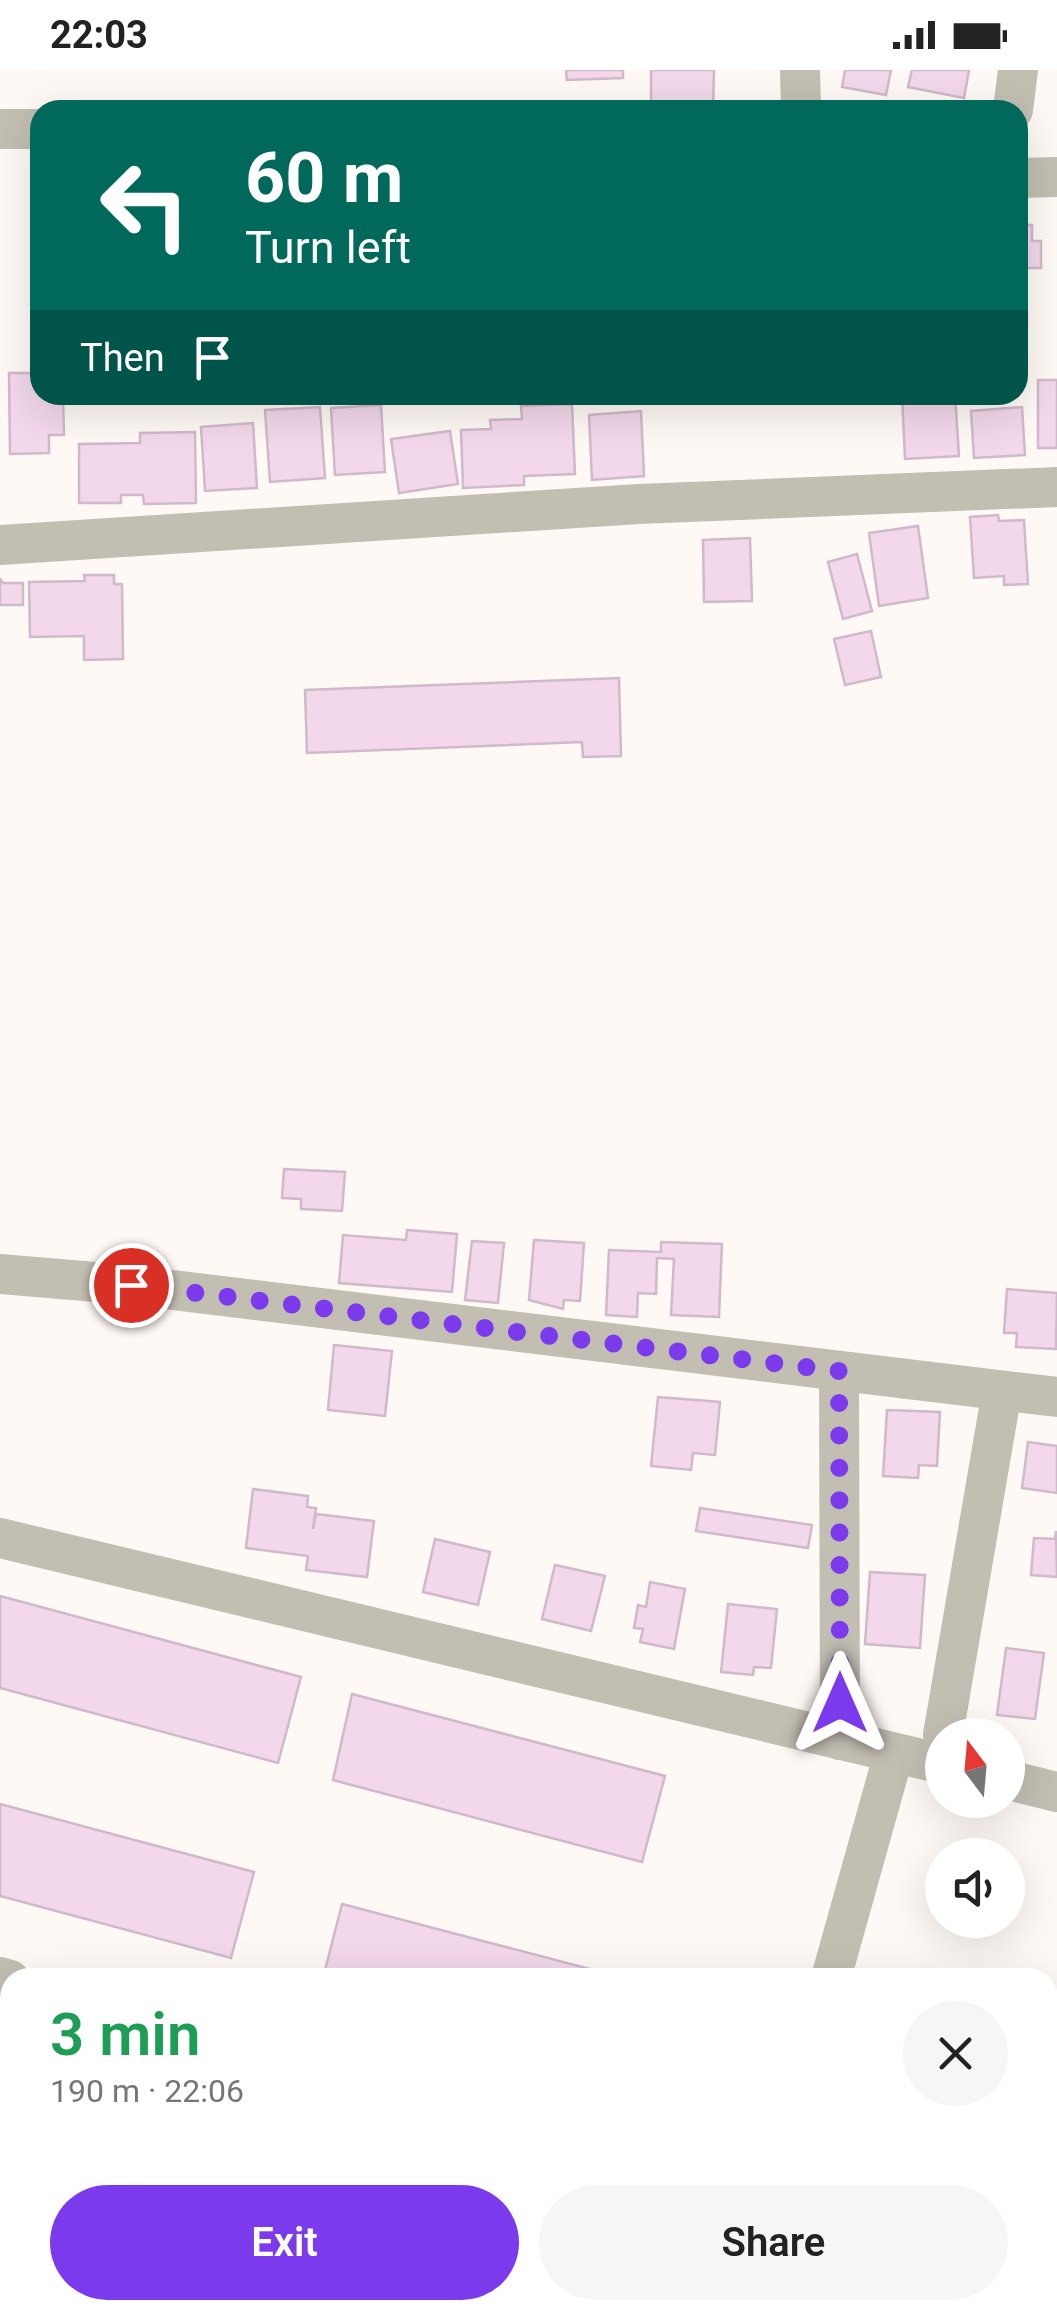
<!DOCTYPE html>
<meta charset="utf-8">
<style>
body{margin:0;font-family:Roboto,sans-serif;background:#f6f6f6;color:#222;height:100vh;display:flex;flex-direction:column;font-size:38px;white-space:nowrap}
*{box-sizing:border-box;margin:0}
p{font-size:32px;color:#767676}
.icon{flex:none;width:55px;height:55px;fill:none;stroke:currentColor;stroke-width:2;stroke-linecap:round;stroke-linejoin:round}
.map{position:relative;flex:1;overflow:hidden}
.side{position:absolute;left:0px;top:1898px;width:1058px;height:352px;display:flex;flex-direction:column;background:#fff;border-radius:30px 30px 0 0;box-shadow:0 10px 40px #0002}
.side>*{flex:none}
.guide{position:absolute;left:30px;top:30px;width:998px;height:305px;border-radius:30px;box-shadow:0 10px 40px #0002;background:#00695c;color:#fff;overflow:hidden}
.needle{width:65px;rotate:344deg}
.tools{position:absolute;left:925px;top:1648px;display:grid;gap:20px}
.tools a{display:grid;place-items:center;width:100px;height:100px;border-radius:50%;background:#fff;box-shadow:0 10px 40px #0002;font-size:50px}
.pin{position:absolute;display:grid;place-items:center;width:85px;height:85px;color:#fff;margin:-42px;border:5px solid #fff;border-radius:50%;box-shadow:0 2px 10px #0007}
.me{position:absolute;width:110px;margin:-55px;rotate:0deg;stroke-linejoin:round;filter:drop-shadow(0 0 8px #0008)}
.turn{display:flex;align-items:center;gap:35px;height:210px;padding:0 50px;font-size:45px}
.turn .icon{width:130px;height:130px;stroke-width:2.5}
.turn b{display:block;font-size:70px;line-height:85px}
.then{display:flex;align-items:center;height:95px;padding:0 50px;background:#0003;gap:20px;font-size:38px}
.round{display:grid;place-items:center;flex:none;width:105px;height:105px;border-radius:52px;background:#f6f6f6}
.head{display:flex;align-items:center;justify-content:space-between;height:170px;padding:0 50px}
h1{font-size:60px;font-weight:600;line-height:75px;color:#1e9e55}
.primary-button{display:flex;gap:20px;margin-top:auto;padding:20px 50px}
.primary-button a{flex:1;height:115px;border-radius:60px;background:#7c3aed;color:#fff;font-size:40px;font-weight:600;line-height:115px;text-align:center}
.primary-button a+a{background:#f6f6f6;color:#222}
.status{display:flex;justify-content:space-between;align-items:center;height:70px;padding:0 50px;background:#fff;direction:ltr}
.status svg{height:28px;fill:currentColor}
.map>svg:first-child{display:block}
</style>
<div class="status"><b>22:03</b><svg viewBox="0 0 49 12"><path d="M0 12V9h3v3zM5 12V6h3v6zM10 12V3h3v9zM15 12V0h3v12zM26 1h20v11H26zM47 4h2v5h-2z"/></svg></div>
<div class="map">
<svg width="1057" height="2248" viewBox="0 0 1057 2248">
<rect width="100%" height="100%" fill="#fef9f5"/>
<g fill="#f2d8ea" stroke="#d1b9ca" stroke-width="2.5">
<path d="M566 0H623V8L567 10Z"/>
<path d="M651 0H714L713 40H651Z"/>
<path d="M845 0H891L886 25 842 17Z"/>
<path d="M912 0H969L964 28 908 17Z"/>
<path d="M1018 155H1032V171H1041V198H1018Z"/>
<path d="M9 303H40V325H63L64 365H49V383L10 384Z"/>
<rect x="1038" y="310" width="19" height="68"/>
<path d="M902 325H955L959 386 905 389Z"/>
<path d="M572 334 575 404 524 406V415L463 418 461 360 491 359 490 350 522 349 521 336Z"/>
<path d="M381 335 385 402 335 405 331 338Z"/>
<path d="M320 337 325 408 270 412 265 340Z"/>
<path d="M1022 337 1025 385 974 388 971 341Z"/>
<path d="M641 341 644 406 592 410 589 345Z"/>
<path d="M253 353 257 418 205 421 201 357Z"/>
<path d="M450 361 458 414 399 423 391 369Z"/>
<path d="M195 362 196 433 144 434 143 425H121V433H79V374L140 373V363Z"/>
<path d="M998 445 999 451 1024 450 1028 514 1004 515V506L974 508 970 447Z"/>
<path d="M918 456 928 528 879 536 869 463Z"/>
<path d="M750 468 752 531 704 532 703 470Z"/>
<path d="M857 484 872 541 843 549 828 492Z"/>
<path d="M84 505H114V514H122L123 589 84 590V566L30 567 29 512 85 511Z"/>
<path d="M0 509 3 513H23V535H0Z"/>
<path d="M871 561 881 607 845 615 834 569Z"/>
<path d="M619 608 621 686 583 687 582 672 307 683 305 620Z"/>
<path d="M284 1099 345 1102 342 1141 301 1139V1129L282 1128Z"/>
<path d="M407 1160 457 1164 452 1222 339 1213 343 1165 406 1170Z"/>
<path d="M534 1170 584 1173 580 1231 564 1230 563 1239 529 1230Z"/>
<path d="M472 1171 504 1173 498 1233 465 1230Z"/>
<path d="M661 1172 722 1174 719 1247 671 1245 674 1189 657 1188 656 1224 638 1223 637 1247 606 1245 609 1180 661 1182Z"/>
<path d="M1007 1219 1057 1223 1056 1279 1016 1277 1017 1263H1004Z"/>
<path d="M334 1275 392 1281 385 1346 328 1340Z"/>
<path d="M658 1327 720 1332 715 1385 693 1383 691 1400 651 1396Z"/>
<path d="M887 1340 940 1342 937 1396 919 1395 918 1408 883 1406Z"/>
<path d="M1028 1372 1057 1376V1423L1022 1418Z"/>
<path d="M253 1419 308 1426 307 1437 316 1438 313 1459 316 1444 374 1451 367 1507 306 1500 308 1486 246 1478Z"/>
<path d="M700 1438 812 1455 808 1478 696 1461Z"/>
<path d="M1056 1461 1057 1507 1031 1505 1034 1468 1055 1469Z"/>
<path d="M435 1469 490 1482 478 1535 423 1522Z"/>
<path d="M555 1495 605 1506 591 1561 542 1549Z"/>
<path d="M870 1502 925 1505 920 1578 865 1574Z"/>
<path d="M650 1512 685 1519 674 1579 640 1572 643 1559 634 1558 638 1535 646 1537Z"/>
<path d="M0 1526 301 1607 278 1693 0 1618Z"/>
<path d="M728 1534 777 1539 771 1598 754 1597 753 1605 721 1602Z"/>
<path d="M1006 1578 1044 1583 1035 1649 997 1645Z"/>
<path d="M352 1624 665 1706 642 1792 333 1710Z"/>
<path d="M0 1734 254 1802 231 1888 0 1826Z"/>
<path d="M342 1834 624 1908H323Z"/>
<path d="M1048 2232H1057V2248H1016H1026V2240H1048Z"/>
<path d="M292 2240H366L370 2248H278Z"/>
</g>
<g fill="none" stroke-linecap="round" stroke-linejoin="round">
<path stroke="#c1bab5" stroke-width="6" stroke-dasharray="8 8" stroke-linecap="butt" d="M0 2109 10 2122"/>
<g stroke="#c3beb2" stroke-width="40">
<path d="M800 0 801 40"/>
<path d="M1013 40 1018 0"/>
<path d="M0 59H40"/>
<path d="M1018 108 1057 107"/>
<path d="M0 475 639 434 1057 417"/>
<path d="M0 1204 131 1215 1057 1327"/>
<path d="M839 1301 840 1670"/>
<path d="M0 1468 942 1694"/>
<path d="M943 1665 1002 1321"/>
<path d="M1008 1710 1057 1722"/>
<path d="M0 1907 10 1910"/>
<path d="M831 1908 894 1683"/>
<path d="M1048 2180 1057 2182"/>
<path d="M157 2248 161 2240"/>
<path d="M730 2248 732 2240"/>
</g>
<g stroke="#948b77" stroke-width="52">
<path d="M0 2170 10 2182"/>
<path d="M58 2240 65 2248"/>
</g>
</g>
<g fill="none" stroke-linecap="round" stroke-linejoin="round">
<path stroke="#7c3aed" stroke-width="18" stroke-dasharray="0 32.4" d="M131 1215 839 1301 840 1633"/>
</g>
</svg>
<div class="tools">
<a><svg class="needle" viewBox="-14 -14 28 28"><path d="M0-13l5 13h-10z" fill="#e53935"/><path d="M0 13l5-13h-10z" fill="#767676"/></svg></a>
<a><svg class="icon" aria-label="sound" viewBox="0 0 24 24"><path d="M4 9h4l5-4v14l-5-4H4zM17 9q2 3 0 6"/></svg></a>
</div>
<div class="pin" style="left:131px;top:1215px;background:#d93025"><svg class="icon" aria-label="arrive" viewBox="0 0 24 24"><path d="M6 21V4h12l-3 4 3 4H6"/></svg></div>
<svg class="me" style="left:840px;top:1633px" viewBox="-20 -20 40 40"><path d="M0-17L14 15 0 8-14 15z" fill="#7c3aed" stroke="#fff" stroke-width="4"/></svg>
<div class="guide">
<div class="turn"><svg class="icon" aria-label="left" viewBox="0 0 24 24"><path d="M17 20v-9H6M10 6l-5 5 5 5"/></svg><div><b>60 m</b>Turn left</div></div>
<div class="then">Then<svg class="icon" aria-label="arrive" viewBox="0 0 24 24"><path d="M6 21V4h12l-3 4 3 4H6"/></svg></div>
</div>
<section class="side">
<div class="head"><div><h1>3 min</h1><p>190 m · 22:06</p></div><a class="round"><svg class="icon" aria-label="close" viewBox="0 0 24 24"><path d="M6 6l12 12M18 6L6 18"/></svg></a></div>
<div class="primary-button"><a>Exit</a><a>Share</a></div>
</section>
</div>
